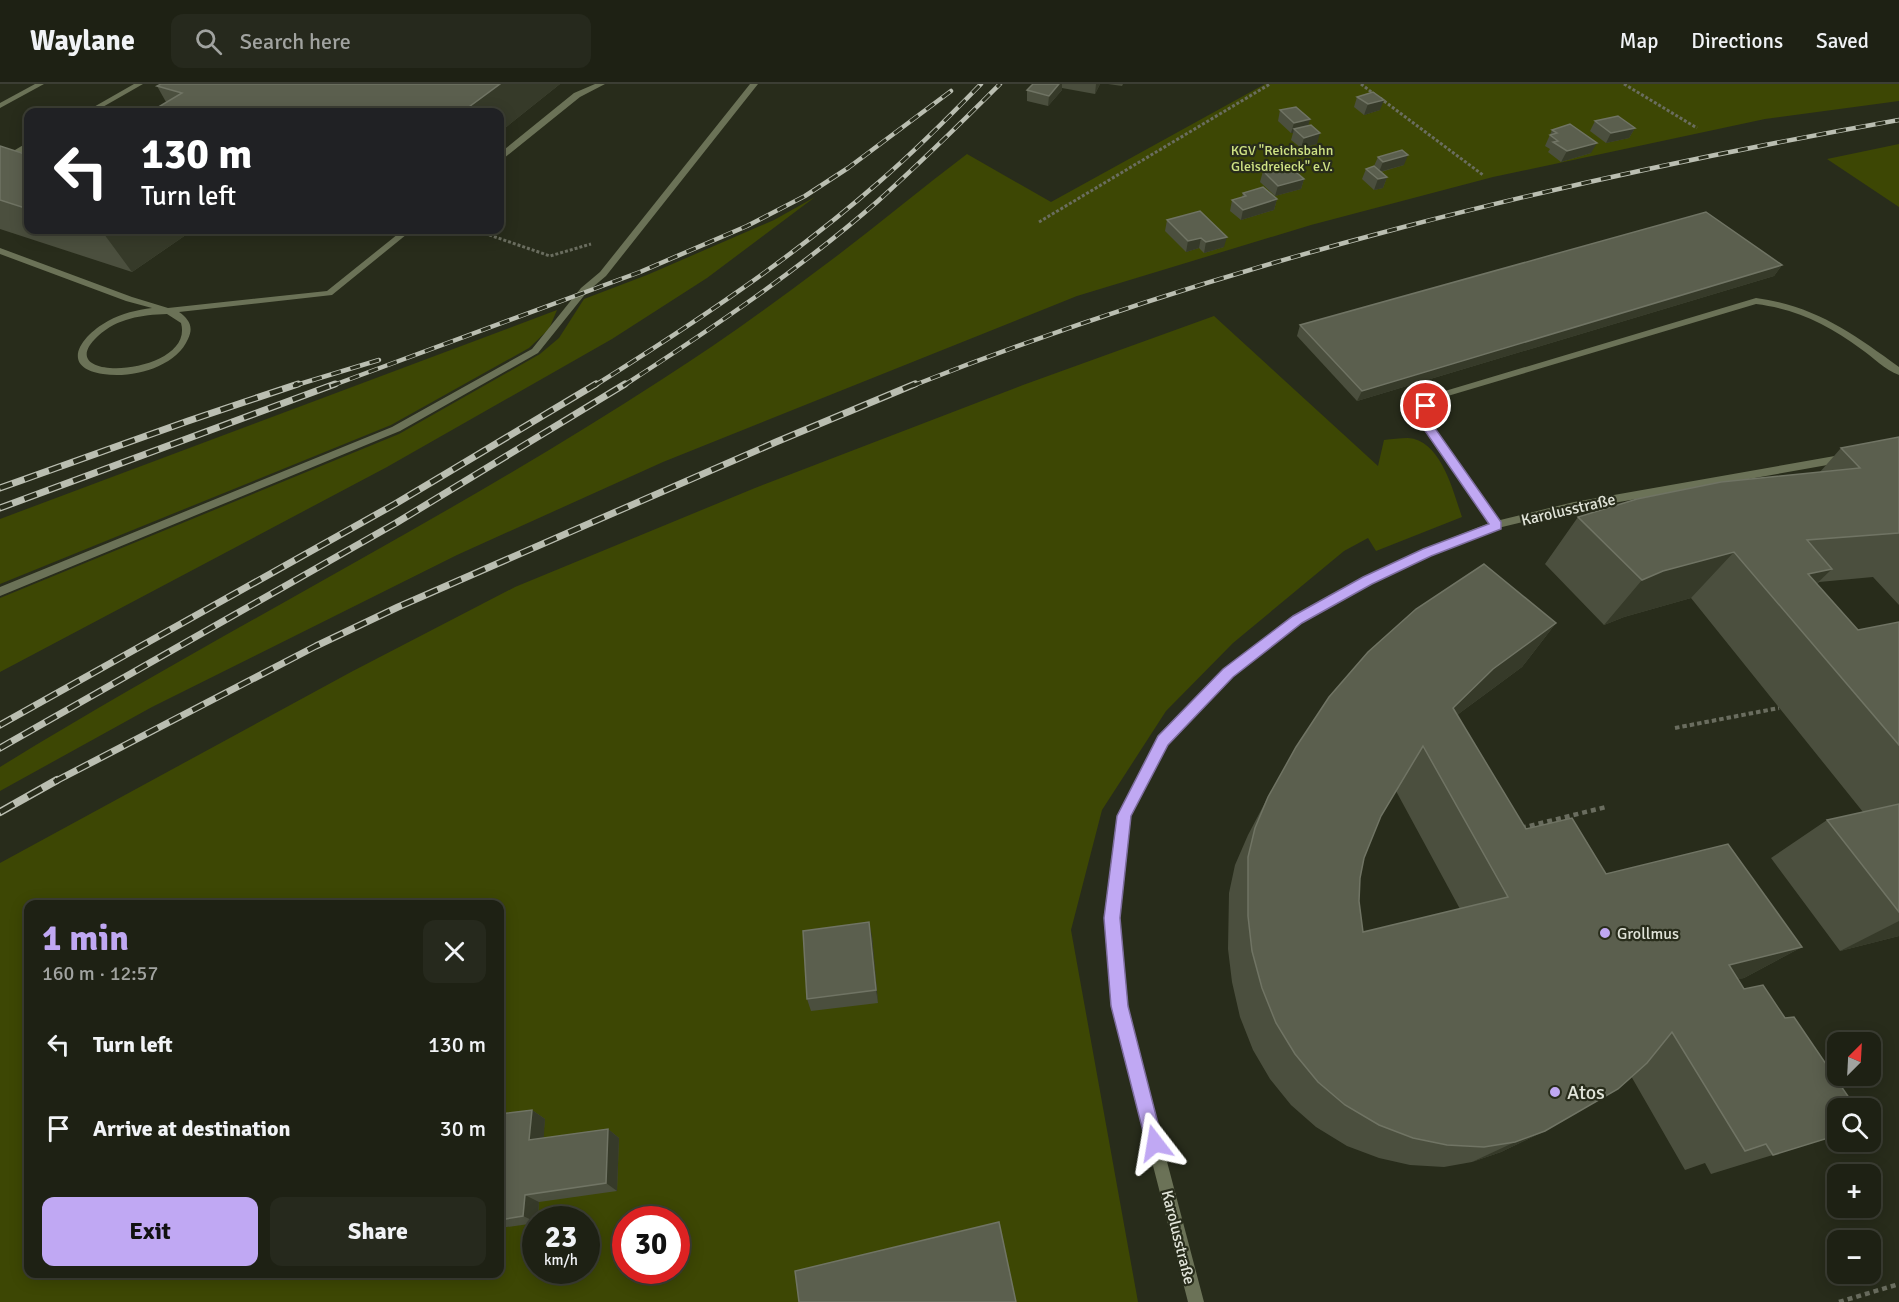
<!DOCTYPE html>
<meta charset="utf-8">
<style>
body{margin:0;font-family:Signika,sans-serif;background:#26291d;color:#f1f3f6;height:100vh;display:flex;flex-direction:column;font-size:22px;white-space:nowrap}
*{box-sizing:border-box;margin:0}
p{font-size:20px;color:#a1a3a0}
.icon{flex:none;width:33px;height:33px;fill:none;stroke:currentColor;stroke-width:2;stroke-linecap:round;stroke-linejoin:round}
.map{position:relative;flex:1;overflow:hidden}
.side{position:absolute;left:24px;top:816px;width:480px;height:378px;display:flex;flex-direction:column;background:#1e2114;border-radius:12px;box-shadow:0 3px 15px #0003,0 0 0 2px #3c3e34}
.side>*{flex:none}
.banner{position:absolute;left:24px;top:24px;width:480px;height:126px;border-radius:12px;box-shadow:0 3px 15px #0003,0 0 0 2px #3c3e34;background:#202124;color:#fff;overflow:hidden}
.needle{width:39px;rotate:24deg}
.tools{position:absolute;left:1827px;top:948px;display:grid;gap:12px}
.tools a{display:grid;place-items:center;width:54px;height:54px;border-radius:12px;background:#1e2114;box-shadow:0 3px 15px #0003,0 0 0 2px #3c3e34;font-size:30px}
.speed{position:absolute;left:522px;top:1122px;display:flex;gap:12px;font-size:30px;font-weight:700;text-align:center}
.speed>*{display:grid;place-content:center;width:78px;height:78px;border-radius:50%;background:#1e2114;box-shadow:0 3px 15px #0003,0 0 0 2px #3c3e34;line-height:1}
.speed small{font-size:15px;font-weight:400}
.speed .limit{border:9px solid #d22;background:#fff;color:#111}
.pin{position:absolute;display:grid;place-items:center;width:51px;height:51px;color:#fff;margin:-26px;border:3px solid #fff;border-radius:50%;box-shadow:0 2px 6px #0007}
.me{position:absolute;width:66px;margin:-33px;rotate:346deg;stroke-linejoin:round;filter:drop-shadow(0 0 4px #0008)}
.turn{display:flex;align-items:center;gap:21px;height:126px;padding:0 18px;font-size:27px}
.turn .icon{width:78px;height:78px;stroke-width:2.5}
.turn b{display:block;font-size:42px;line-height:51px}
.round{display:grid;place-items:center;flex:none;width:63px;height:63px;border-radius:12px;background:#26291d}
.overview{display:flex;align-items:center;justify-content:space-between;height:102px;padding:0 18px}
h1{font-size:36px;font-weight:700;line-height:45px;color:#c0a8f3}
.button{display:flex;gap:12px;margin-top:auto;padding:12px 18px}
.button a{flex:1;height:69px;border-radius:12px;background:#c0a8f3;color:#111;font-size:24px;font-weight:700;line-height:69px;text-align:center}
.button a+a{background:#26291d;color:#f1f3f6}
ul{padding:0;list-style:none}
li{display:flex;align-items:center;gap:18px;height:84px;padding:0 18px}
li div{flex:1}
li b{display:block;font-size:22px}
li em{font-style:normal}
header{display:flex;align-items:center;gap:36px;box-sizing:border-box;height:84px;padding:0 30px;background:#1e2114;border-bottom:2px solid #3c3e34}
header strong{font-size:28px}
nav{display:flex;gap:33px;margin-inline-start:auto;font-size:21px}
.search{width:420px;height:54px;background:#26291d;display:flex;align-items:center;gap:15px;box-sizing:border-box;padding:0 21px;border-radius:12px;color:#a1a3a0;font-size:22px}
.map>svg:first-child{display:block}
</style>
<header>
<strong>Waylane</strong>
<div class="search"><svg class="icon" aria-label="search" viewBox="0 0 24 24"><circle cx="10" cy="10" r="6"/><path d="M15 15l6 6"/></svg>Search here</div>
<nav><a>Map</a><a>Directions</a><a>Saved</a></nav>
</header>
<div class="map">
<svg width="1899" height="1218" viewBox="0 0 1899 1218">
<rect width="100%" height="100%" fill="#282c1b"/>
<g fill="#3d4704" fill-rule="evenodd">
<path d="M1265 0H1899V17L1765 35 1493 93 1311 141 1077 212 663 378 457 471 152 623 0 707V683C218 549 447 435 661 296 716 261 770 222 822 183 871 147 918 107 967 70L1051 118Z"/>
<path d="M1899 60V123L1827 75Z"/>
<path d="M815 113 707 194 612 255 387 383 0 588V514L399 350 540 270 559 254 584 215 647 191 774 136Z"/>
<path d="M557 226 549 245 529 264 391 341 0 500V435Z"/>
<path d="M1214 232 1378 382 1384 356C1392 355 1400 354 1408 354 1441 356 1453 407 1462 433L1376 467 1368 454 1344 467 1233 559 1166 627 1102 726 1071 846 1138 1218H0V779L351 588 515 503 755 404 1023 301ZM28 820H500V1190H28ZM536 1136H586V1186H536ZM626 1136H676V1186H626Z"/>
</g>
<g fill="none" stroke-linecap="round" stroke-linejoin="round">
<g stroke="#6a6d5f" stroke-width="3" stroke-dasharray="3 2" stroke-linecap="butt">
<path d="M1361 0 1374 10"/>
<path d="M1624 0 1697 44"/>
<path d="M1380 14 1483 91"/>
<path d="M1039 138 1270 0"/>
<path d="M475 146 550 172 591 160"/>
</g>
<path stroke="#6a6d5f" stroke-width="4" stroke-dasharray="4.5 3" stroke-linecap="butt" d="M1675 644 1779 624"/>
<g stroke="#6a6d5f" stroke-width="4.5" stroke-dasharray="5 4" stroke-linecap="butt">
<path d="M1521 744 1606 723"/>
<path d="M1839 1218 1899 1200"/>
</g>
<g fill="#6b7257" fill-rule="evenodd">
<path d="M35 0H44L0 24V19Z"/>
<path d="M134 0H143L94 28H85Z"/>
<path d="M595 0H605L580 13 503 75H500V69L574 9Z"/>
<path d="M750 0H758L606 192 587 208 538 269 400 347 0 512V503L392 343 532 265 581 204 600 188Z"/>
<path d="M25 60H28V65L0 80V75Z"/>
<path d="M403 146H412L332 211 179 228C189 235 194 243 188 255 176 283 132 295 103 290 58 283 82 251 108 237 122 229 137 226 152 224L126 217 0 170V164L132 213 168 224 327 207ZM167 230 181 239C196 292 45 301 98 252 118 234 141 231 167 230Z"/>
<path d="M1756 214C1815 222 1852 249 1899 283V291C1885 286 1873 273 1861 265 1829 241 1796 225 1756 220L1441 314C1431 322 1427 328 1431 340L1500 438 1501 441 1500 444H1492L1421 341C1417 326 1423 318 1435 310Z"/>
</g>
<path fill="#6b7257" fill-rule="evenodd" d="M1846 370 1850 371V377L1574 426 1498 444 1431 471 1371 500 1301 539 1232 592 1167 661 1130 732 1119 834 1126 922 1204 1218H1188L1112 922 1105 834 1118 731 1159 653 1224 586 1293 533 1363 494 1423 465 1492 438 1574 418Z"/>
<g stroke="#babeb1" stroke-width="4.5">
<g id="rail-far2">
<path d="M293 302 379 276"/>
<path d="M331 302 640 188 747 142 805 112 848 84 951 7"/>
<path d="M594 302C693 240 791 175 879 98 915 67 948 34 981 0"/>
<path d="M623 302C711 245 799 186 878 117 920 79 960 40 1000 0"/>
<path d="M912 302C1231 176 1562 96 1899 36"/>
</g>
</g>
<g stroke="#babeb1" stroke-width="7">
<g id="rail-far1">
<path d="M0 404 188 337 298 300"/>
<path d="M0 424 335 300"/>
<path d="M0 641 395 420 596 300"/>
<path d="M0 664 396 439 625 300"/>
<path d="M54 698 316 562 398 523 776 358 915 300"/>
</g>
</g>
<g stroke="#babeb1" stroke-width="8">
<path id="rail" d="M0 728 57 696"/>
</g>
<use href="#rail-far2" stroke="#282c1b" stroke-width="3" stroke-dasharray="10" stroke-linecap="butt"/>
<use href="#rail-far1" stroke="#282c1b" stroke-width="4.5" stroke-dasharray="13" stroke-linecap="butt"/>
<use href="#rail" stroke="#282c1b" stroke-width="5" stroke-dasharray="16" stroke-linecap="butt"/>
</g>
<g fill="#4b4f3e" fill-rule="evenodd">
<path d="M560 0 500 48V28L166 18 157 2Z"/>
<path d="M1033 0H1100L1095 10 1062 4V6L1048 22 1027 17V6Z"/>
<path d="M1108 0H1123L1122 2Z"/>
<path d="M1357 13 1380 26 1364 31 1354 23Z"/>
<path d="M1280 26 1310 35 1308 41 1317 60 1301 64 1291 56 1293 49H1291L1278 37Z"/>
<path d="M1595 37 1635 44 1629 54 1606 59 1590 47Z"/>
<path d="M1552 46 1591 69 1561 78 1548 68 1550 65 1545 62Z"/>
<path d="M0 62 28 71V146H193L132 188 0 145Z"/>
<path d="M1378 73 1404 81 1381 88 1387 93 1383 104 1374 106 1362 95 1366 85 1374 82Z"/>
<path d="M1263 87 1304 95 1301 105 1275 112 1260 98Z"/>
<path d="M1243 109 1277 115 1274 126 1241 136 1230 127 1232 116 1242 113Z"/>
<path d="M1167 136 1224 163 1204 169 1199 164 1186 168 1165 147Z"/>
<path d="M1782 181 1774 192 1357 317 1297 252 1300 241Z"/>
<path d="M1899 353V521L1873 493 1819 498 1817 500 1899 661V852L1840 867 1771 774 1827 736 1863 728 1691 514 1624 533 1604 541 1545 480 1578 433 1820 388 1841 364Z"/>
<path d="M1556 539 1522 583 1457 631 1526 745 1606 790 1802 863 1744 894 1738 895 1838 1051 1711 1090 1705 1079 1685 1086 1631 992 1545 1047 1501 1068 1472 1078 1444 1083 1410 1081 1379 1074 1347 1062 1316 1043 1291 1021 1270 995 1253 966 1240 933 1232 898 1228 865 1229 809 1235 781 1248 751 1268 713ZM1396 707 1460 825 1363 848 1359 817 1360 794 1364 774 1381 732Z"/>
<path d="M872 852 878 919 811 927 807 915Z"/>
<path d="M532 1026 545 1035 543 1054 608 1045 619 1054 617 1107 539 1118 538 1136H536V1139L500 1144V1030Z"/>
</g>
<g fill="#363a29">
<path d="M500 0H560L500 48V28H462Z"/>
<path d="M1059 0H1062V6L1048 22 1049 12Z"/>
<path d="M1096 0H1100L1095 10Z"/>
<path d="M1384 16 1380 26 1364 31 1368 20Z"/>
<path d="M1310 35 1307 46 1294 45 1293 49H1291L1294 39Z"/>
<path d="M1635 44 1629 54 1606 59 1611 49Z"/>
<path d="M1320 49 1317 60 1301 64 1304 54Z"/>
<path d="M1597 59 1591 69 1561 78 1567 67Z"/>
<path d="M1408 71 1404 81 1379 88 1383 78Z"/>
<path d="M1387 93 1383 104 1374 106 1378 95Z"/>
<path d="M1304 95 1301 105 1275 112 1278 102Z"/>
<path d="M1277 115 1274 126 1241 136 1243 126Z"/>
<path d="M111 146H193L132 188 104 150Z"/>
<path d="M1227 153 1224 163 1204 169 1206 158Z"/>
<path d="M1201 154 1199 164 1186 168 1188 157Z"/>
<path d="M1782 181 1774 192 1357 317 1362 307Z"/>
<path d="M1734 468 1691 514 1624 533 1604 541 1642 496 1663 487Z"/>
<path d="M1832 485 1786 529 1808 490Z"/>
<path d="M1556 539 1522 583 1461 628 1423 666 1453 624 1493 585Z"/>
<path d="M1899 837V852L1840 867Z"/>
<path d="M869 838 872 852 878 919 876 906Z"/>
<path d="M1802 863 1744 894 1676 911 1729 881Z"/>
<path d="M532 1026 545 1035 543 1065 529 1056Z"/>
<path d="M608 1045 619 1054 617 1107 606 1099Z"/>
<path d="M1545 1047 1501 1068 1472 1078 1515 1058Z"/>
<path d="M525 1111 539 1118 538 1136H536V1138L523 1132Z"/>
</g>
<g fill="#5b5f4e" stroke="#707464" stroke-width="1.5" fill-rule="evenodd">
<path d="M161 0H500L462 28H150L182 9 157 2Z"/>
<path d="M1033 0H1059L1049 12 1027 6Z"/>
<path d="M1373 8 1384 16 1368 20 1357 13Z"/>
<path d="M1296 23 1310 35 1294 39 1280 26Z"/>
<path d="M1618 32 1635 44 1611 49 1595 37Z"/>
<path d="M1570 40 1597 59 1567 67 1553 58 1558 57 1550 51 1557 49 1552 46Z"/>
<path d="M1311 41 1320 49 1304 54 1294 45Z"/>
<path d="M0 62 28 71V125L0 116Z"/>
<path d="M1402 66 1408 71 1383 78 1378 73Z"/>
<path d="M1288 81 1304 95 1278 102 1263 87Z"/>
<path d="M1374 82 1387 93 1378 95 1366 85Z"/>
<path d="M1263 103 1277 115 1243 126 1232 116 1246 112 1243 109Z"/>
<path d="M1200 127 1227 153 1206 158 1201 154 1188 157 1167 136Z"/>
<path d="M1706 128 1782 181 1362 307 1300 241Z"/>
<path d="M91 146H111L104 150Z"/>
<path d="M1899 353V449L1807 456 1832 485 1808 490 1858 546 1899 538V661L1734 468 1663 487 1642 496 1578 433 1637 415 1721 398 1860 384 1841 364Z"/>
<path d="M1484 480 1556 539 1493 585 1453 624 1526 745 1572 734 1606 790 1728 760 1802 863 1729 881 1744 905 1763 901 1785 934 1794 933 1856 1024H1838V1051L1773 1071 1766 1060 1745 1067 1672 948 1647 979 1618 1005 1545 1047 1515 1058 1484 1063 1447 1061 1413 1054 1379 1041 1345 1021 1318 998 1295 970 1276 939 1262 904 1252 867 1248 832V773L1255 744 1268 713 1296 663 1329 613 1368 568 1416 525ZM1423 662 1508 813 1363 848 1359 817 1360 794 1364 774 1381 732Z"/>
<path d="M1899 720V828L1827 736Z"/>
<path d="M869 838 876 906 807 915 803 847Z"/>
<path d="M532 1026 529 1056 608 1045 606 1099 525 1111 523 1132 500 1136V1030Z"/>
<path d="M999 1138 1016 1218H799L795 1187Z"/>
</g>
<path fill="#c0a8f3" stroke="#7d6d9e" stroke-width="1.5" d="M1426 318 1432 322 1429 332 1432 340 1501 438V445L1431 472 1372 500 1302 539 1233 593 1168 661 1131 732 1120 834 1128 922 1163 1059 1161 1065 1155 1067 1148 1065 1146 1059 1111 922 1104 834 1117 732 1158 652 1223 585 1293 532 1363 493 1423 465 1489 440 1421 341 1418 332 1422 319Z"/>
<g fill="#c0a8f3" stroke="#282c1b" stroke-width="2">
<circle cx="1605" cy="849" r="6"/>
<circle cx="1555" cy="1008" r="6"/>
</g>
<g text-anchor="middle" stroke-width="4.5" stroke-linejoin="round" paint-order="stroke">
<g font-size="14" fill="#cfe284" stroke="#282c1b">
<text x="1282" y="71">KGV "Reichsbahn<tspan x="1282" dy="16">Gleisdreieck" e.V.</tspan></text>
</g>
<g font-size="16" fill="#e1e4d9" stroke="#282c1b">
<text transform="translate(1568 425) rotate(-13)" y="6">Karolusstraße</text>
<text transform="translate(1179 1153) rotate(76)" y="6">Karolusstraße</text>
</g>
<g font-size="16" fill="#e1e4d9" stroke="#282c1b" text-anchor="start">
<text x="1617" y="855">Grollmus</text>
</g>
<g font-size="20" fill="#e1e4d9" stroke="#282c1b" text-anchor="start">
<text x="1567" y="1015">Atos</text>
</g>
</g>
</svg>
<div class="tools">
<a><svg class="needle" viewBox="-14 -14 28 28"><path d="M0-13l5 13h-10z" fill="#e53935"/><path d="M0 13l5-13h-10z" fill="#a1a3a0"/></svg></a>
<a><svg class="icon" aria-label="search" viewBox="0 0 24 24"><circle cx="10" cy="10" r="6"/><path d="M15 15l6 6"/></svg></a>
<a>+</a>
<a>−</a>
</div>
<div class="speed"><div>23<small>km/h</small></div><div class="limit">30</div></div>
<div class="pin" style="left:1426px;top:322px;background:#d93025"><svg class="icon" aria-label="arrive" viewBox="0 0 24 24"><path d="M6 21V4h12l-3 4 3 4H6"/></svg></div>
<svg class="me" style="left:1155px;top:1059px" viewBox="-20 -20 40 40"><path d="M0-17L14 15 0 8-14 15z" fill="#c0a8f3" stroke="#fff" stroke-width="4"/></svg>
<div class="banner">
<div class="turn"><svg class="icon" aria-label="left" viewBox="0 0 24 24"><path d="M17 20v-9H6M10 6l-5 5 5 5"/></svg><div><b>130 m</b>Turn left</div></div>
</div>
<section class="side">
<div class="overview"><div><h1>1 min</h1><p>160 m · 12:57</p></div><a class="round"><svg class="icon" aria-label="close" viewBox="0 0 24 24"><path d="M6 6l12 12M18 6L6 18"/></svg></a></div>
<ul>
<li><svg class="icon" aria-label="left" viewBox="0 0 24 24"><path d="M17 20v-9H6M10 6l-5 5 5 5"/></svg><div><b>Turn left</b></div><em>130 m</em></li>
<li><svg class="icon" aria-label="arrive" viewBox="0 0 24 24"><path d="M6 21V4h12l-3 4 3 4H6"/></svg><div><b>Arrive at destination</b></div><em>30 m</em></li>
</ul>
<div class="button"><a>Exit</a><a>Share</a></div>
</section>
</div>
